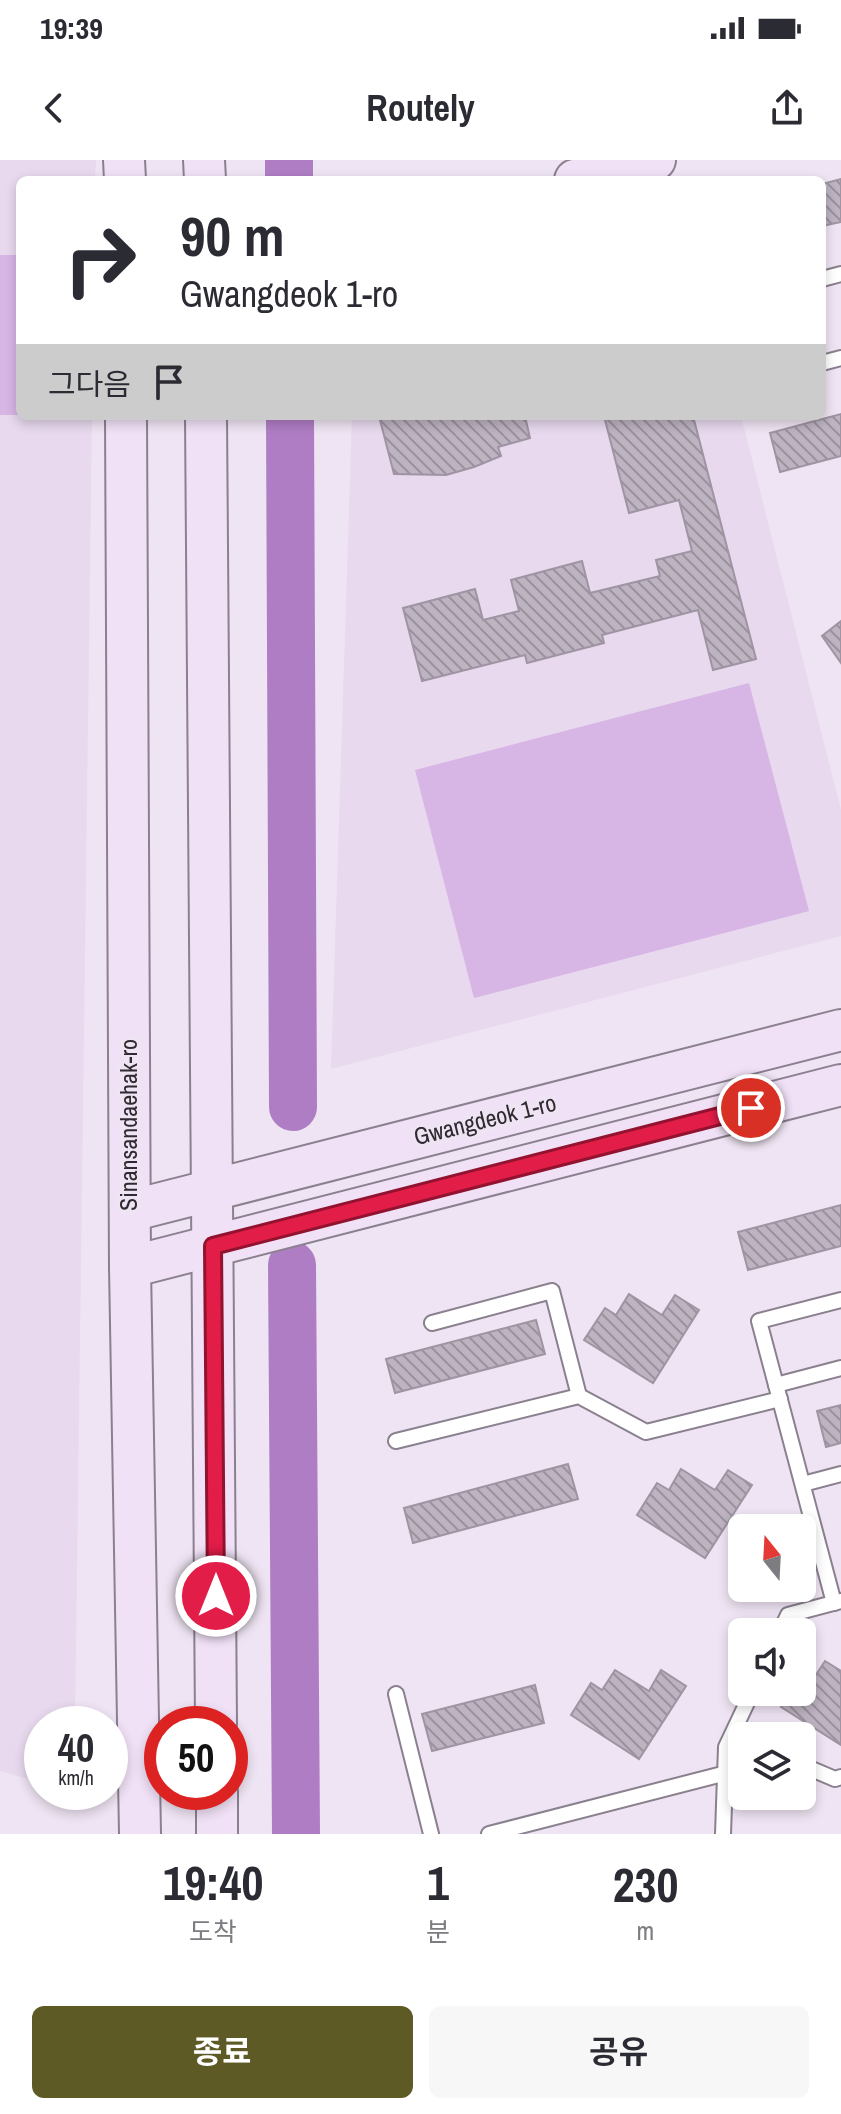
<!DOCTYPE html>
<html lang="ko">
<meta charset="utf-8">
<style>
body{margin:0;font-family:"Archivo Narrow","Noto Sans KR",sans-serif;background:#f7f7f7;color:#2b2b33;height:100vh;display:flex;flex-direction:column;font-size:30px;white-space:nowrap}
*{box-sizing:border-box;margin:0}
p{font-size:26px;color:#7c7c81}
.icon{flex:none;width:44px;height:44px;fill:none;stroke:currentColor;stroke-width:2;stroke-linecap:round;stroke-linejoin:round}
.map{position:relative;height:1674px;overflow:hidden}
.panel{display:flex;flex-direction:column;background:#fff;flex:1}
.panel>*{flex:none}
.banner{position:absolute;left:16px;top:16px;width:810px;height:244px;border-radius:12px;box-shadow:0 4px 12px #0003;background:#fff;color:#2b2b33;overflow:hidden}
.needle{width:52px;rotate:342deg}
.controls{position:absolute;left:728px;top:1354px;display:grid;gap:16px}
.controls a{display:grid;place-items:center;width:88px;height:88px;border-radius:12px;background:#fff;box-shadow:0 4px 12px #0003;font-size:40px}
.speed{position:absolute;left:24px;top:1546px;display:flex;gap:16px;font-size:40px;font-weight:700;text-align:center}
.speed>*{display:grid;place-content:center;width:104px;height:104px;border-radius:50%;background:#fff;box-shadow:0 4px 12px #0003;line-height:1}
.speed small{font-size:20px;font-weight:400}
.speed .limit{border:12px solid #d22;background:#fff;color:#111}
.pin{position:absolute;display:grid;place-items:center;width:68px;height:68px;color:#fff;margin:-34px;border:4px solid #fff;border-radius:50%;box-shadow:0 2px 8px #0007}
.me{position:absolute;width:88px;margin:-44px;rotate:0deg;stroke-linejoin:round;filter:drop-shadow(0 0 6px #0008)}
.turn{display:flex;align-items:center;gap:28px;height:168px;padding:0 32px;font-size:36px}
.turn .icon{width:104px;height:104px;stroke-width:2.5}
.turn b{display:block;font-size:56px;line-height:68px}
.then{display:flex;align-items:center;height:76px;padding:0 32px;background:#0003;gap:16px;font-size:30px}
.eta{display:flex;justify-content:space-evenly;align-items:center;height:136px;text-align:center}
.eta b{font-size:48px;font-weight:700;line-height:56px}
.cta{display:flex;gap:16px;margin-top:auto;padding:16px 32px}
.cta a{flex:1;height:92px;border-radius:12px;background:#5d5a26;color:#fff;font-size:32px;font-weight:700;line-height:92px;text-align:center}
.cta a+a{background:#f7f7f7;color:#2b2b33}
.status{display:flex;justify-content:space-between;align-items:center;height:56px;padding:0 40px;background:#fff;direction:ltr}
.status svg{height:22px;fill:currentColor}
header{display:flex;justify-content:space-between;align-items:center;height:104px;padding:0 32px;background:#fff;font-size:36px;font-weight:700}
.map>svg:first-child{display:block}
</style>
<div class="status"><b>19:39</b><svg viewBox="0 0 49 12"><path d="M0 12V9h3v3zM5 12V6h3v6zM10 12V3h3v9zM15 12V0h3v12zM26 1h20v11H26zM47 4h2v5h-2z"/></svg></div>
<header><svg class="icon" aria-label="back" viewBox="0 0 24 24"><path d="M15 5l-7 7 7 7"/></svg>Routely<svg class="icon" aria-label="share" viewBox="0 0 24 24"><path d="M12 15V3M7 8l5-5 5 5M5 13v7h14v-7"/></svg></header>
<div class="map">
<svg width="841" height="1674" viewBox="0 0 841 1674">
<defs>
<pattern id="building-back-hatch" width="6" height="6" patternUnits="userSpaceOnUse" patternTransform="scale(2)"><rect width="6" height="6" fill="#bdb3c1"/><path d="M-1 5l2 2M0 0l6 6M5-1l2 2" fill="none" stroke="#9a929d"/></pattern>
</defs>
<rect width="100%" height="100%" fill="#efe4f3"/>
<g fill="#e8d9ef">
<path d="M0 0H96L95 20H20V256H92L75 1564H42V1623L0 1611Z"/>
<path d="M352 256H741L841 650V776L331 909Z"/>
</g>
<g fill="#d7b6e5">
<rect x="0" y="95" width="20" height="160"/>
<path d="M749 523 809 751 474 838 415 610Z"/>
</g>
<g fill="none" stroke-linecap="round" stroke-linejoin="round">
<g stroke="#af7dc4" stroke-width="48">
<path d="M289 20V0"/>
<path d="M290 256 293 947"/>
<path d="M292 1105 296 1674"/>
</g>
</g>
<g fill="url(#building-back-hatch)" stroke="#9e94a2" stroke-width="2">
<path d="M841 19V62L822 66V24Z"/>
<path d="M841 254V296L780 312 770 273Z"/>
<path d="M379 256H525L530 278 498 287 501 296 474 307 446 315 394 314Z"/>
<path d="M604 256H693L756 499 713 510 698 450 602 475 604 483 527 503 525 495 422 521 403 448 475 429 483 460 519 451 511 420 582 401 590 433 660 416 656 400 692 391 679 340 629 353Z"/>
<path d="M841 461V503L822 476Z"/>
<path d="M841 1045V1086L748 1110 738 1072Z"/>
<path d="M629 1134 662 1155 675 1135 699 1150 653 1223 584 1180 605 1148 616 1155Z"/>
<path d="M536 1160 545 1194 395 1233 386 1199Z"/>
<path d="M841 1245V1283L826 1287 817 1251Z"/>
<path d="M568 1304 578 1339 413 1383 404 1348Z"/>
<path d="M681 1309 715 1330 728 1310 752 1325 705 1398 637 1355 657 1323 669 1330Z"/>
<path d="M825 1501 841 1511V1585L781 1547 790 1532H802V1515L812 1521Z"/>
<path d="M615 1510 649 1531 661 1510 686 1526 639 1599 571 1555 591 1523 602 1530Z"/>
<path d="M535 1525 544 1563 432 1591 422 1554Z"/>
</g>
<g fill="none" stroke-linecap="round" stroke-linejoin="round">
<g stroke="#8a808e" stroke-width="18">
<g id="lane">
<path d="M822 119 841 114"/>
<path d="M822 203 841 198"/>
<path d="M432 1163 552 1131 579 1236"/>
<path d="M776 1225 841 1208"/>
<path d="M396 1281 579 1236 646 1272 780 1239"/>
<path d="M803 1324 841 1314"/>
<path d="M834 1443 759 1161 841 1140"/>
<path d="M780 1472 788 1455 841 1441"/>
<path d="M396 1534 431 1674"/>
<path d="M802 1605 835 1619 841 1617"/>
<path d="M489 1674 742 1609"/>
<path d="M723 1674 726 1587 752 1532"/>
</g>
</g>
<g stroke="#8a808e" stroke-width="44">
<g id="secondary">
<path d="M124 0 125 20"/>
<path d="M204 0 205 20"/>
<path d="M575 20 655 0"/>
<path d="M126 256 130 1107 140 1674"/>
<path d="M206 256 216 1564"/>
<path d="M130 1051 841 870"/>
<path d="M130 1107 841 925"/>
<path d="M217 1632V1674"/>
</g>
</g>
<use href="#lane" stroke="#fff" stroke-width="14"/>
<use href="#secondary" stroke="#f1e1f7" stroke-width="40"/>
</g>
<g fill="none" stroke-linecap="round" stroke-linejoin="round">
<g stroke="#92132f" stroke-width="20">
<path id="route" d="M216 1436 213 1086 751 948"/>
</g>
<use href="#route" stroke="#e11d48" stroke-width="14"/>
</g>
<g text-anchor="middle" stroke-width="8" stroke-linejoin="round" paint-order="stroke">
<g font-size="24" fill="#2f2b31" stroke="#efe4f3">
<text transform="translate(485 960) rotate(-14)" y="8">Gwangdeok 1-ro</text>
<text transform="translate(129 965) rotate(-90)" y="8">Sinansandaehak-ro</text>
</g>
</g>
</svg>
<div class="controls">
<a><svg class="needle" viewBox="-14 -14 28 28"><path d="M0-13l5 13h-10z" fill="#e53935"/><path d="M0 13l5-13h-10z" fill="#7c7c81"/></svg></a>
<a><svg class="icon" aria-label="sound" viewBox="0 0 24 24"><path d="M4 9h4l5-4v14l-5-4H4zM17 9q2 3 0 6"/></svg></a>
<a><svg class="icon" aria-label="layers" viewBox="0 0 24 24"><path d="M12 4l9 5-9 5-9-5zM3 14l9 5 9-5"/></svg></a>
</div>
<div class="speed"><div>40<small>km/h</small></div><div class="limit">50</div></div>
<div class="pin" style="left:751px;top:948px;background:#d93025"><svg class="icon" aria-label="arrive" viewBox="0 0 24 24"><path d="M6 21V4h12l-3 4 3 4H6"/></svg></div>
<svg class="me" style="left:216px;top:1436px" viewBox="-20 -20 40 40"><circle r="17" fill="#e11d48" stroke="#fff" stroke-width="3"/><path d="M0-11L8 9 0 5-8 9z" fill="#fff"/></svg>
<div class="banner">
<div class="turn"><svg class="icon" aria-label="right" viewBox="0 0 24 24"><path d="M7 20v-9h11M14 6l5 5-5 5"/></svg><div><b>90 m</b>Gwangdeok 1-ro</div></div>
<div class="then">그다음<svg class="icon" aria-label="arrive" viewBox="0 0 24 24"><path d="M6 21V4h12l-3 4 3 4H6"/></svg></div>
</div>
</div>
<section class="panel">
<div class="eta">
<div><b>19:40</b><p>도착</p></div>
<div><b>1</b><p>분</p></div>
<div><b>230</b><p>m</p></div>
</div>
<div class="cta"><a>종료</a><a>공유</a></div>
</section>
